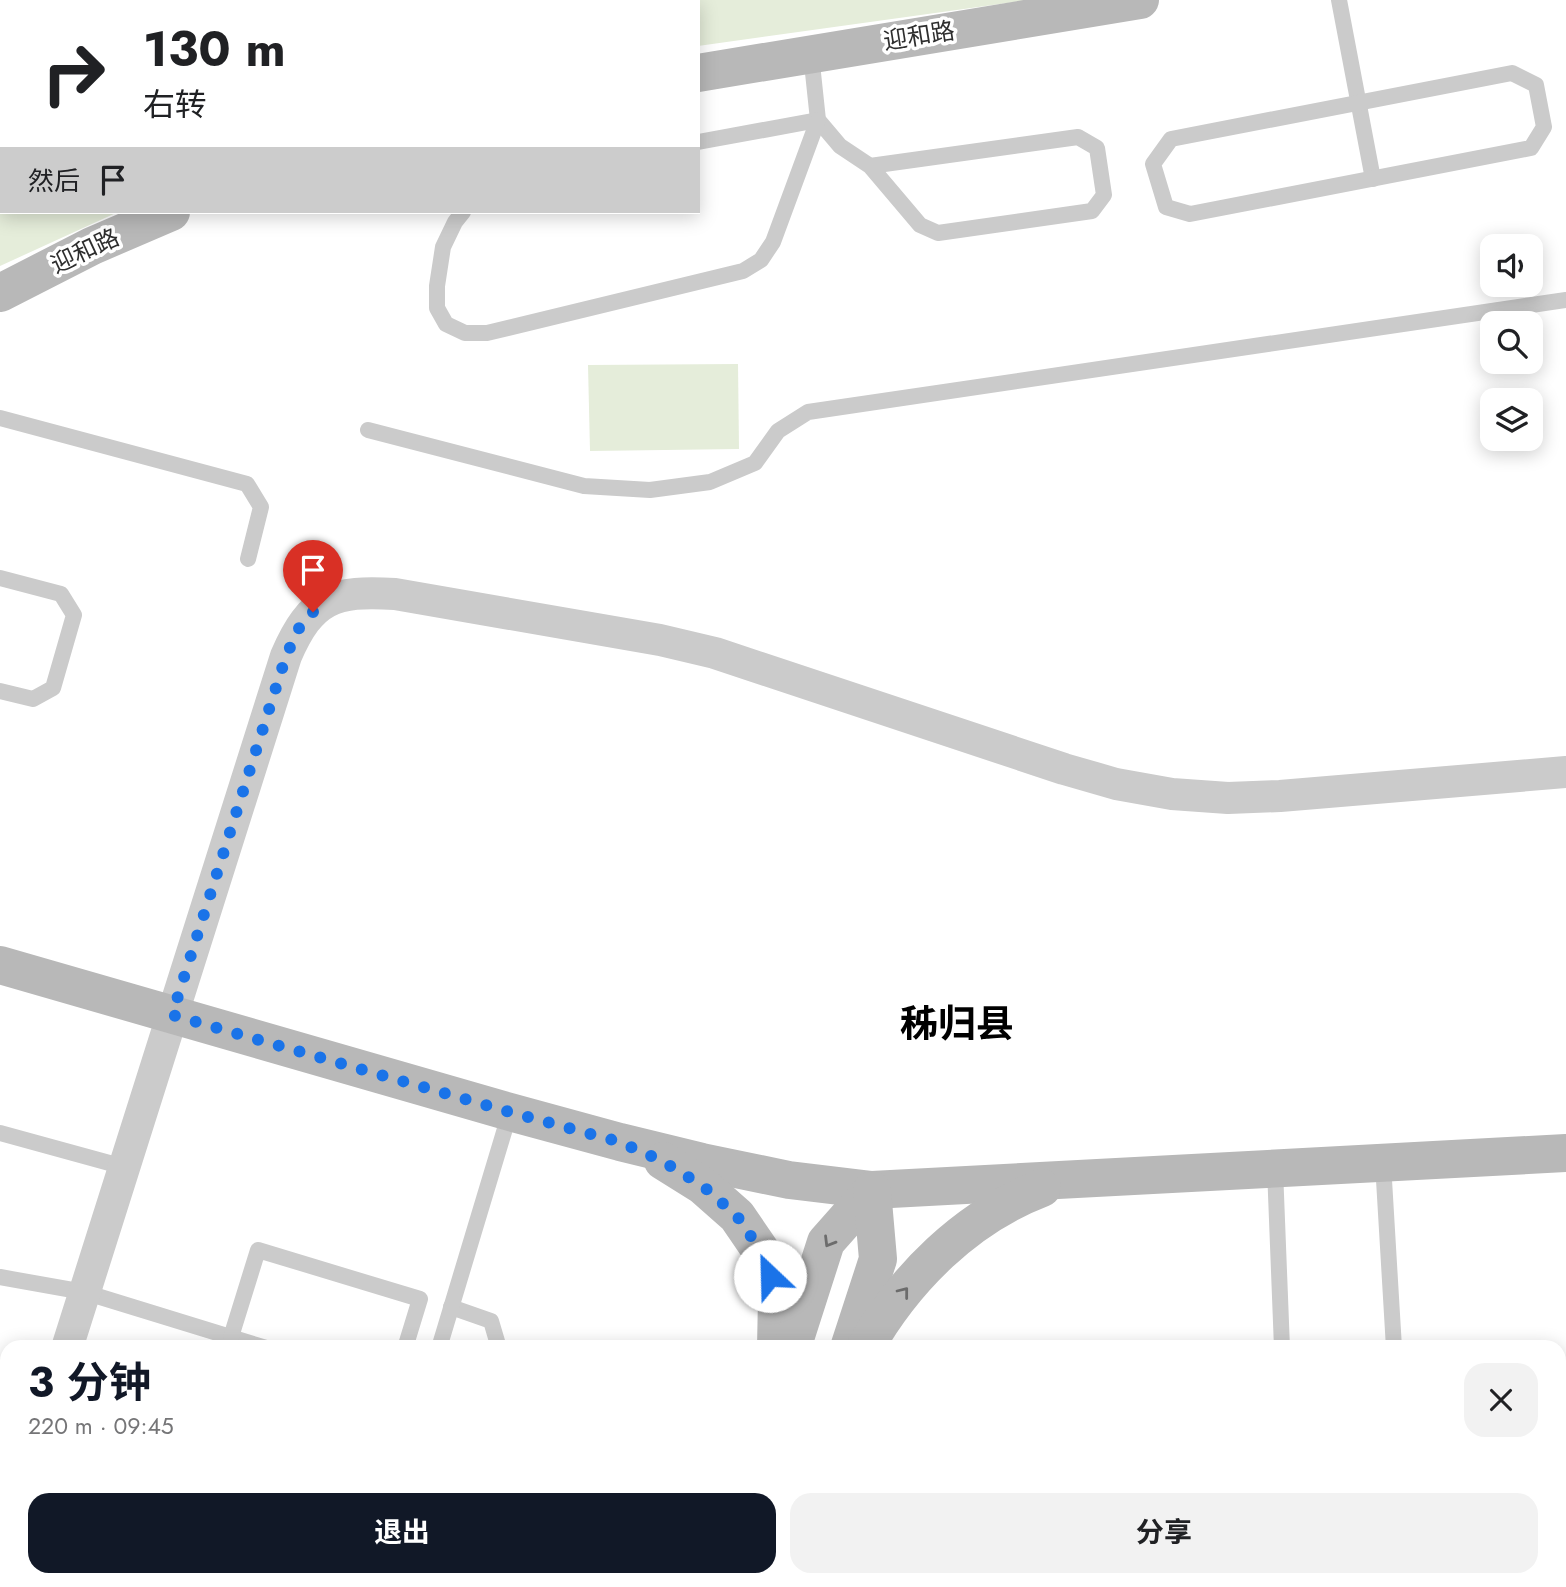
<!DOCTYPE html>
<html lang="zh">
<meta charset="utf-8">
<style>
body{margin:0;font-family:Jost,"Noto Sans SC",sans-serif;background:#f2f2f2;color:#202124;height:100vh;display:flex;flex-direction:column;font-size:26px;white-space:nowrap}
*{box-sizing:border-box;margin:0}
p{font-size:23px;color:#757577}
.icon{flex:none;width:38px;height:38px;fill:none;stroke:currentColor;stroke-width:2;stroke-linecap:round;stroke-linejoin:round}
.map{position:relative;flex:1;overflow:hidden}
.side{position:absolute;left:0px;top:1340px;width:1566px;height:247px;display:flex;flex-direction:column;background:#fff;border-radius:21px 21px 0 0;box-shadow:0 4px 18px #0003}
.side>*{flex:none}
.guide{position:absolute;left:0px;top:0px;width:700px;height:214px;box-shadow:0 4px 18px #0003;background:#fff;color:#202124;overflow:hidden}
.buttons{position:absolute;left:1480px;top:234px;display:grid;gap:14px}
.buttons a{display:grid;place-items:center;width:63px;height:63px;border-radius:14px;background:#fff;box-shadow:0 4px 18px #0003;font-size:35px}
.pin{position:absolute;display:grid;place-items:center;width:60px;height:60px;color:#fff;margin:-72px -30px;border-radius:50% 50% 50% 0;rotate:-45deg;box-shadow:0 0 7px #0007}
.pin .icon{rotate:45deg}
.me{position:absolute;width:77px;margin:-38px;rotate:336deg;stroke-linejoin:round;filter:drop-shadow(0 0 5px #0008)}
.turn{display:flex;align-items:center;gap:24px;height:147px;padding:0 28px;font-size:32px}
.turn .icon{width:91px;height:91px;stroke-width:2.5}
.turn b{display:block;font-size:49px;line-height:60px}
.then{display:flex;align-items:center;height:66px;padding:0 28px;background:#0003;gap:14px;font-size:26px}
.round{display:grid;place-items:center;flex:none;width:74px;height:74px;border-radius:21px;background:#f2f2f2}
.summary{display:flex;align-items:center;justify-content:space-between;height:119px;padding:0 28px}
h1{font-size:42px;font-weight:700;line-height:52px;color:#111827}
.cta{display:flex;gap:14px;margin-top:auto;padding:14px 28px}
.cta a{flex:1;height:80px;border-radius:21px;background:#111827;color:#fff;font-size:28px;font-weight:700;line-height:80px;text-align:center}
.cta a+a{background:#f2f2f2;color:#202124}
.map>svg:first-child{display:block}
</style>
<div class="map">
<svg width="1566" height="1587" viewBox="0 0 1566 1587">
<rect width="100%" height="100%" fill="#fff"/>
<g fill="#e5edda">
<path d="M0 0H1029L698 46V2H2V212H118L0 266Z"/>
<path d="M738 364 739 449 590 451 588 365Z"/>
</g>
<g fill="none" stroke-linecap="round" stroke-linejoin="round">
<g stroke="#cbcbcb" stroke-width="16">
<path d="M1339 0 1373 179"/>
<path d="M811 54 818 120 840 146 870 166 920 225 938 233 1092 211 1104 195 1097 148 1078 137 870 166"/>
<path d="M1512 73 1536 85 1544 127 1531 148 1190 214 1166 207 1153 164 1171 139Z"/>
<path d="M698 142 818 120"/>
<path d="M463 212 455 222 443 247 437 286V308L446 324 465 333H487L743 271 761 260 773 242 818 120"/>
<path d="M0 418 247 484 261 507 248 559"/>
<path d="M368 430 584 486 650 490 710 482 755 463 778 431 808 412 1566 300"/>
<path d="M0 578 61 594 74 615 53 688 33 699 0 691"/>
<path d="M0 1133 124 1167"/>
<path d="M1383 1163 1394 1348"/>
<path d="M1275 1169 1282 1348"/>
<path d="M0 1277 84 1292 266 1348"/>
<path d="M451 1307 491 1321 499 1348"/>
<path d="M231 1337 258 1250 420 1299 405 1348"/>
<path d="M439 1348 510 1112"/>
<path d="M1559 1427H1566"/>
<path d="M0 1430 7 1432"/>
<path d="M58 1580 79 1587"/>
<path d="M474 1580 494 1587"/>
<path d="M921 1580 944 1587"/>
</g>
<g stroke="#cbcbcb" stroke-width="32">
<path d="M67 1348 286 656C311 598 334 590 395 594L660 640 715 653 1064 769 1116 784 1172 794 1228 798 1280 796 1566 772"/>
<path d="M0 1558 7 1536"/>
</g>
<g stroke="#b8b8b8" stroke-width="38">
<path d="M698 73 1140 0"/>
<path d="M0 293 92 246 171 212"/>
<path d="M0 965 510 1112 620 1142 702 1162 789 1180 872 1190 1566 1153"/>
<path d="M663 1161 703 1186 737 1216 763 1254 777 1297 776 1348"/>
<path d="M792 1348 826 1242 872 1190"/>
<path d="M849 1348 878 1259 872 1190"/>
<path d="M865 1348C905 1278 966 1217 1042 1188"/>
<path d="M713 1587 715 1580"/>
<path d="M771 1587 773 1580"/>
</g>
</g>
<defs><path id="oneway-chevron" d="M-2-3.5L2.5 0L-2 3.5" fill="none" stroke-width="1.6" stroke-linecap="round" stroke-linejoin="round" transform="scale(1.75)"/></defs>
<g stroke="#6c6c6c">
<use href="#oneway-chevron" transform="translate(829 1242) rotate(121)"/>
<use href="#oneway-chevron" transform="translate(904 1292) rotate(-52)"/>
</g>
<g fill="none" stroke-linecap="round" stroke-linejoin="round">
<path stroke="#1a73e8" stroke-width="12" stroke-dasharray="0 21.6" d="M313 612 301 624 286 656 172 1015 510 1112 620 1142 662 1161 703 1186 737 1216 763 1254 770 1276"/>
</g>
<g text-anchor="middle" stroke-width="7" stroke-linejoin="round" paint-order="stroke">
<g font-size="24" fill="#2e2e2e" stroke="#fff">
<text transform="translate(919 36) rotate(-9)" y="8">迎和路</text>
<text transform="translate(85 251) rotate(-25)" y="8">迎和路</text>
</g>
<g font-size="38" font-weight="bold" fill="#000" stroke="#fff">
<text x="957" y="1037">秭归县</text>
</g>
</g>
</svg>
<div class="buttons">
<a><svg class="icon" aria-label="sound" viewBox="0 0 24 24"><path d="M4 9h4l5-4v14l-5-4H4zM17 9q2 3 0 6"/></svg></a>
<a><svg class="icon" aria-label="search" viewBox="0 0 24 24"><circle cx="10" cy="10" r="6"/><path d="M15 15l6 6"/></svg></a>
<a><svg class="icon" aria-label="layers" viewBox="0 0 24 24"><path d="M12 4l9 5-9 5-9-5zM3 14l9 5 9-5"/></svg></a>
</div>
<div class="pin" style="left:313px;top:612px;background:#d93025"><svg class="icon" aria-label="arrive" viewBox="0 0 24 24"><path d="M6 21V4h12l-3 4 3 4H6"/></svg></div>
<svg class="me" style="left:770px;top:1276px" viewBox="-20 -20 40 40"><circle r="19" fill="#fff"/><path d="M0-13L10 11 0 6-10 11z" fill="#1a73e8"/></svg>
<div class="guide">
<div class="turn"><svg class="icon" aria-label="right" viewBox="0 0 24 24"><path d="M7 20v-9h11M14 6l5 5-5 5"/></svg><div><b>130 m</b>右转</div></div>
<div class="then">然后<svg class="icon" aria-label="arrive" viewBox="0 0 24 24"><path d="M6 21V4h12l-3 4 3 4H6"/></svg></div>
</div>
<section class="side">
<div class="summary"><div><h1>3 分钟</h1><p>220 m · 09:45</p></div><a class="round"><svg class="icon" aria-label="close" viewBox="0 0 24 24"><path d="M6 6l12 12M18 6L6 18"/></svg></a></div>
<div class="cta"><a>退出</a><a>分享</a></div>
</section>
</div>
